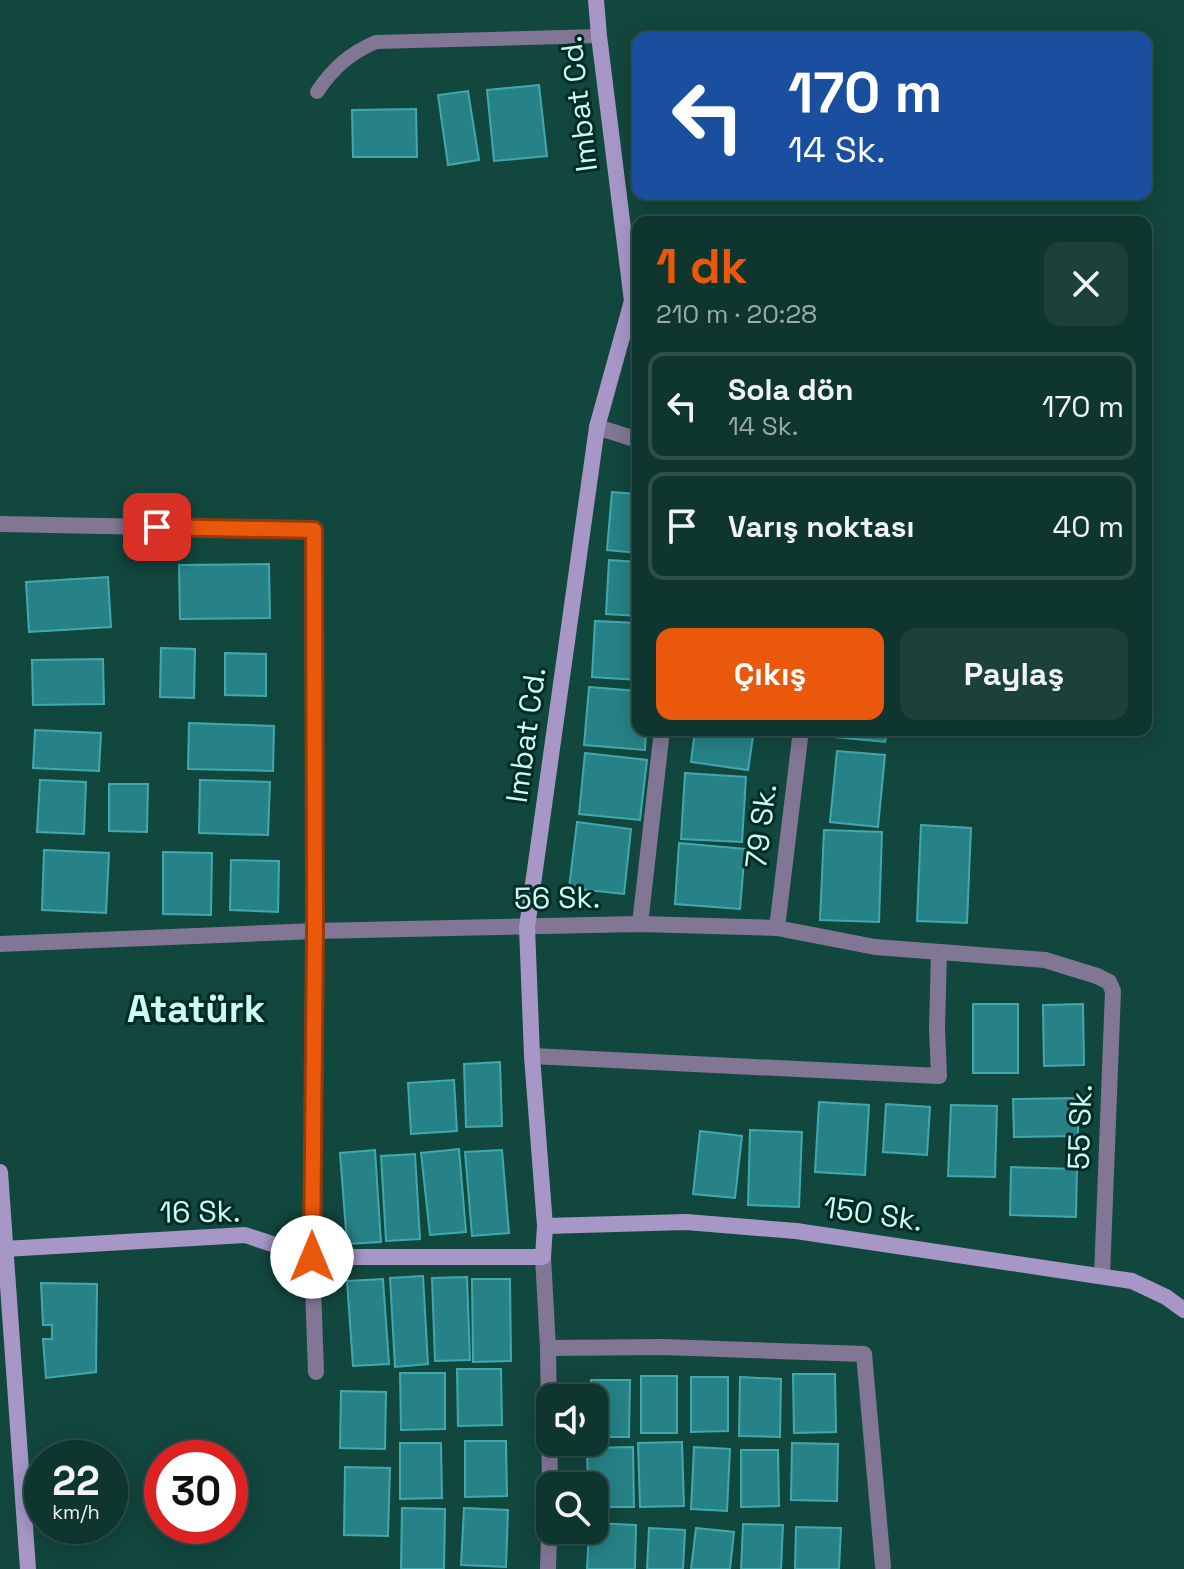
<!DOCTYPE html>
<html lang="tr">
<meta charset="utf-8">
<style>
body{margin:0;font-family:"Space Grotesk",sans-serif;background:#1c403a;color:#f1f3f6;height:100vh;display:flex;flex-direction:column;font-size:30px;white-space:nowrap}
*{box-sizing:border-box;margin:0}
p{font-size:26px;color:#9babaa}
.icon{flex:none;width:44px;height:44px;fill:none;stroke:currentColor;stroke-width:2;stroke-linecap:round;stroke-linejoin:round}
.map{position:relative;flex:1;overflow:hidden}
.sheet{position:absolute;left:632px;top:216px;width:520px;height:520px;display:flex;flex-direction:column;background:#0e352e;border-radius:16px;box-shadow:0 4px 20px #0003,0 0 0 2px #2e504a}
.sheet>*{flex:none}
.guide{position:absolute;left:632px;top:32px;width:520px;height:168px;border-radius:16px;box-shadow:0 4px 20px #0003,0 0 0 2px #2e504a;background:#1a4fa0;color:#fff;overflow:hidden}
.controls{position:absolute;left:536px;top:1384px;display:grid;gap:16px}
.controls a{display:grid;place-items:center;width:72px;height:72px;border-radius:16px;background:#0e352e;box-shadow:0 4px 20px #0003,0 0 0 2px #2e504a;font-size:40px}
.speed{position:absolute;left:24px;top:1440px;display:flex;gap:16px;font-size:40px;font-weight:700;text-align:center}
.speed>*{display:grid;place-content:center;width:104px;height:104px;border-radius:50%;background:#0e352e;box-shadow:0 4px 20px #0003,0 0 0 2px #2e504a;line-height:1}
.speed small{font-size:20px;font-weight:400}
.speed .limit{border:12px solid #d22;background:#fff;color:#111}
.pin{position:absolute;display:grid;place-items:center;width:68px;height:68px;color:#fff;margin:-34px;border-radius:16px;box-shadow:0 4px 12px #0006}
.me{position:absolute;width:88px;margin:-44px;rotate:0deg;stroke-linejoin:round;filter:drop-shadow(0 0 6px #0008)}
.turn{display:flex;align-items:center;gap:28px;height:168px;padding:0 24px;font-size:36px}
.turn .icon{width:104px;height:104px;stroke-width:2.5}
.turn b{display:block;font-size:56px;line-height:68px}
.round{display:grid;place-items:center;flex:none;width:84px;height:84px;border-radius:16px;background:#1c403a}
.summary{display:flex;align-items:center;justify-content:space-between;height:136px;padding:0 24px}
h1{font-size:48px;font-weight:800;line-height:60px;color:#ea580c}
.button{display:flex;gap:16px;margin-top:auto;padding:16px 24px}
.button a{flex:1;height:92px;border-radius:16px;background:#ea580c;color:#fff;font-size:32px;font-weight:800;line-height:92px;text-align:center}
.button a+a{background:#1c403a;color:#f1f3f6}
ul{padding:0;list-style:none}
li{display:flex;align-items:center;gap:24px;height:108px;margin:0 16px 12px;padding:0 8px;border:4px solid #2e504a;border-radius:16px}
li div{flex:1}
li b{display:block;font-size:30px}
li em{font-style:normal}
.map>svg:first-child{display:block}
</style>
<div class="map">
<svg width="1184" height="1569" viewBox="0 0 1184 1569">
<rect width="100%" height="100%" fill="#12473e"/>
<g fill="#268286" stroke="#40a9ae" stroke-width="2">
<path d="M539 85 547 156 494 161 487 90Z"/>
<path d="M468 91 479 160 448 165 438 95Z"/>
<path d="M416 109 417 157H353L352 110Z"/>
<path d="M612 492 638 494V553L607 550Z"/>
<path d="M609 560 638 562V616L606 614Z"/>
<path d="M269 564 270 618 180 619 179 565Z"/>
<path d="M108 577 111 627 29 632 26 582Z"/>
<path d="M595 621 638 623V680L592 677Z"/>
<path d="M161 648 195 649 194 698 160 697Z"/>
<path d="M225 653 266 654V696L225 695Z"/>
<path d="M103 659 104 704 33 705 32 660Z"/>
<path d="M589 687 638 691V730H646L645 750 584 745Z"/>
<path d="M189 723 274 726 273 771 188 769Z"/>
<path d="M35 730 101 733 99 771 33 768Z"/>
<path d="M695 730H754L748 770 691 762Z"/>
<path d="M836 730H887L885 742 835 737Z"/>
<path d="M837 751 885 755 878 827 830 822Z"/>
<path d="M585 753 647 760 640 820 579 814Z"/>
<path d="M685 773 746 777 742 842 681 839Z"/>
<path d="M40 780 86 782 84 834 37 832Z"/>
<path d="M200 780 270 782 268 835 199 833Z"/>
<path d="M109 784H148L147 832 109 831Z"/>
<path d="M577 822 631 829 624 894 569 888Z"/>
<path d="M921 825 971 828 967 923 917 921Z"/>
<path d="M824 830 882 832 879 922 820 920Z"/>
<path d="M679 843 745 849 740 909 675 904Z"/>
<path d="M44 850 109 853 106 913 42 910Z"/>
<path d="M163 852 212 853 211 915 163 914Z"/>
<path d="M231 860 279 861 278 912 230 910Z"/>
<rect x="973" y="1004" width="45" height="69"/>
<path d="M1083 1004 1084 1065 1044 1066 1043 1005Z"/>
<path d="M500 1062 502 1126 466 1127 464 1064Z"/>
<path d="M454 1080 457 1131 411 1134 408 1083Z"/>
<path d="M1078 1098V1136L1014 1137 1013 1099Z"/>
<path d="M819 1102 869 1105 865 1175 815 1172Z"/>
<path d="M886 1104 930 1107 927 1155 883 1152Z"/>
<path d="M951 1105 997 1106 995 1177 948 1176Z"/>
<path d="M750 1130 802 1132 799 1207 748 1205Z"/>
<path d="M700 1131 742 1136 735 1198 693 1194Z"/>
<path d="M459 1149 466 1232 430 1235 421 1153Z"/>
<path d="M375 1150 381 1242 347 1244 340 1153Z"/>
<path d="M502 1150 509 1233 472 1236 465 1152Z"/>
<path d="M415 1154 420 1239 386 1241 381 1156Z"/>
<path d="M1011 1167 1077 1169 1076 1217 1010 1215Z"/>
<path d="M423 1276 428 1364 395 1367 390 1278Z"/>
<path d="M467 1277 470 1360 435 1361 432 1278Z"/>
<path d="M383 1279 389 1364 353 1366 347 1281Z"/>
<path d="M472 1279H510L511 1361 473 1362Z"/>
<path d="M41 1283 97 1284 96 1372 46 1378 43 1339H52V1325H43Z"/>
<path d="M457 1369H501L502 1425 458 1426Z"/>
<path d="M400 1373H445V1429L401 1430Z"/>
<path d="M793 1374H835L836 1432 794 1433Z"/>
<rect x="641" y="1376" width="36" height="57"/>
<path d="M691 1377H728V1431L691 1432Z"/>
<path d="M740 1377 781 1379 780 1437 739 1436Z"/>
<path d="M591 1380H630L629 1437H594V1398H591Z"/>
<path d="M341 1391 386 1392 385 1449 340 1448Z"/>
<path d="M465 1441H506L507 1496 465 1497Z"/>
<path d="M682 1442 684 1506 640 1507 638 1443Z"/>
<path d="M400 1443H441L442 1498 400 1499Z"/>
<path d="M792 1443 838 1444 837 1501 791 1500Z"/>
<path d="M633 1447 634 1507H594V1486H588L587 1448Z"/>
<path d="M694 1447 730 1449 727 1511 691 1509Z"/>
<path d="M741 1450H778L779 1506 741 1507Z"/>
<path d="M345 1467 390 1468 388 1536 344 1535Z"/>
<path d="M402 1508 445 1509 444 1569H401Z"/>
<path d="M464 1508 508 1510 506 1567 461 1565Z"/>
<path d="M594 1523 636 1525 635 1569H587L589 1530H594Z"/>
<path d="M743 1524 783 1525 781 1569H741Z"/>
<path d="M796 1527 841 1528 839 1569H795Z"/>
<path d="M649 1528 685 1530 683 1569H647Z"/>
<path d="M696 1528 734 1532 730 1569H691Z"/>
</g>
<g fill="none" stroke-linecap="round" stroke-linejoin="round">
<path stroke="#817795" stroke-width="14" d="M317 92C333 68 350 53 376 42L599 36"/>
<g stroke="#817795" stroke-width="16">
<path d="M597 427 638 440"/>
<path d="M0 524 314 530 315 931 312 1257 316 1372"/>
<path d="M640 924 662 730"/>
<path d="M777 928 801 730"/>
<path d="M0 944 315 931 640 924 777 928 875 947 1045 960 1097 976 1109 982 1113 991 1102 1276"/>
<path d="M532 1056 939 1076 937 1029 939 952"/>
<path d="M543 1257 548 1348 550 1486"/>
<path d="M548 1348 663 1347 864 1354 883 1566"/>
<path d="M548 1569 550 1502"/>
</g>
<g stroke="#a697c7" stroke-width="16">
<path d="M0 1172 28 1569"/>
<path d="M545 1226 686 1222 796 1231 1132 1281 1166 1297 1184 1310"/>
<path d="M4 1249 245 1235 312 1257H543L545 1226 532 1056 527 927 597 427 632 301 599 36 596 0"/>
</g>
</g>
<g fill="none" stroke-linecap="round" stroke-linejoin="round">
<g stroke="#983908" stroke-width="20">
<path id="route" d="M157 527 314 530 315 931 312 1257"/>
</g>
<use href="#route" stroke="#ea580c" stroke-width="14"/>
</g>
<g text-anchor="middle" stroke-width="6" stroke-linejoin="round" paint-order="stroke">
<g font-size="30" fill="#cefaf0" stroke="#002c25">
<text transform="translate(579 104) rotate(-97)" y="10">Imbat Cd.</text>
<text transform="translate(526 735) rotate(-82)" y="10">Imbat Cd.</text>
<text transform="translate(761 826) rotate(-83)" y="10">79 Sk.</text>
<text transform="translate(557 898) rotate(-1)" y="10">56 Sk.</text>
<text transform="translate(1080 1127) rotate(-88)" y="10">55 Sk.</text>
<text transform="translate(200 1212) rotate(-1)" y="10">16 Sk.</text>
<text transform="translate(873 1214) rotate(8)" y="10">150 Sk.</text>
</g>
<g font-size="38" font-weight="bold" fill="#cefaf0" stroke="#002c25">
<text x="196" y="1022">Atatürk</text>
</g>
</g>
</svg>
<div class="controls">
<a><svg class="icon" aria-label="sound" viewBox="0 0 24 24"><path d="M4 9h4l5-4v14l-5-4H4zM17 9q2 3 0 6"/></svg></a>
<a><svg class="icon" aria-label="search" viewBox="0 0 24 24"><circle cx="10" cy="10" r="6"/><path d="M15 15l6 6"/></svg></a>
</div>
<div class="speed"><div>22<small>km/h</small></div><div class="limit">30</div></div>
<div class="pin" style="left:157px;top:527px;background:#d93025"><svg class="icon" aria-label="arrive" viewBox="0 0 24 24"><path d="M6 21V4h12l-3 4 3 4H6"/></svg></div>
<svg class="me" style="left:312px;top:1257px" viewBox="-20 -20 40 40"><circle r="19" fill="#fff"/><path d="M0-13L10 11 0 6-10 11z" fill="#ea580c"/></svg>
<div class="guide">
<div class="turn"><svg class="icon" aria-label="left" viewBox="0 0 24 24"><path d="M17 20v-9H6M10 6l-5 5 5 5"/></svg><div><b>170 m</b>14 Sk.</div></div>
</div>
<section class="sheet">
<div class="summary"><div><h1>1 dk</h1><p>210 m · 20:28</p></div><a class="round"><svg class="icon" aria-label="close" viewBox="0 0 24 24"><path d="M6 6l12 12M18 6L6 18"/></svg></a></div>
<ul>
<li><svg class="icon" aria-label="left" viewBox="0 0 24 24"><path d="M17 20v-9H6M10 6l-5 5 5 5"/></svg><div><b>Sola dön</b><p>14 Sk.</p></div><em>170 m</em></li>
<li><svg class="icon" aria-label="arrive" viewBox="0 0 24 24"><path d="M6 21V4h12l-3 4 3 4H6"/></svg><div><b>Varış noktası</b></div><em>40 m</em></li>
</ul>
<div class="button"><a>Çıkış</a><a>Paylaş</a></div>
</section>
</div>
